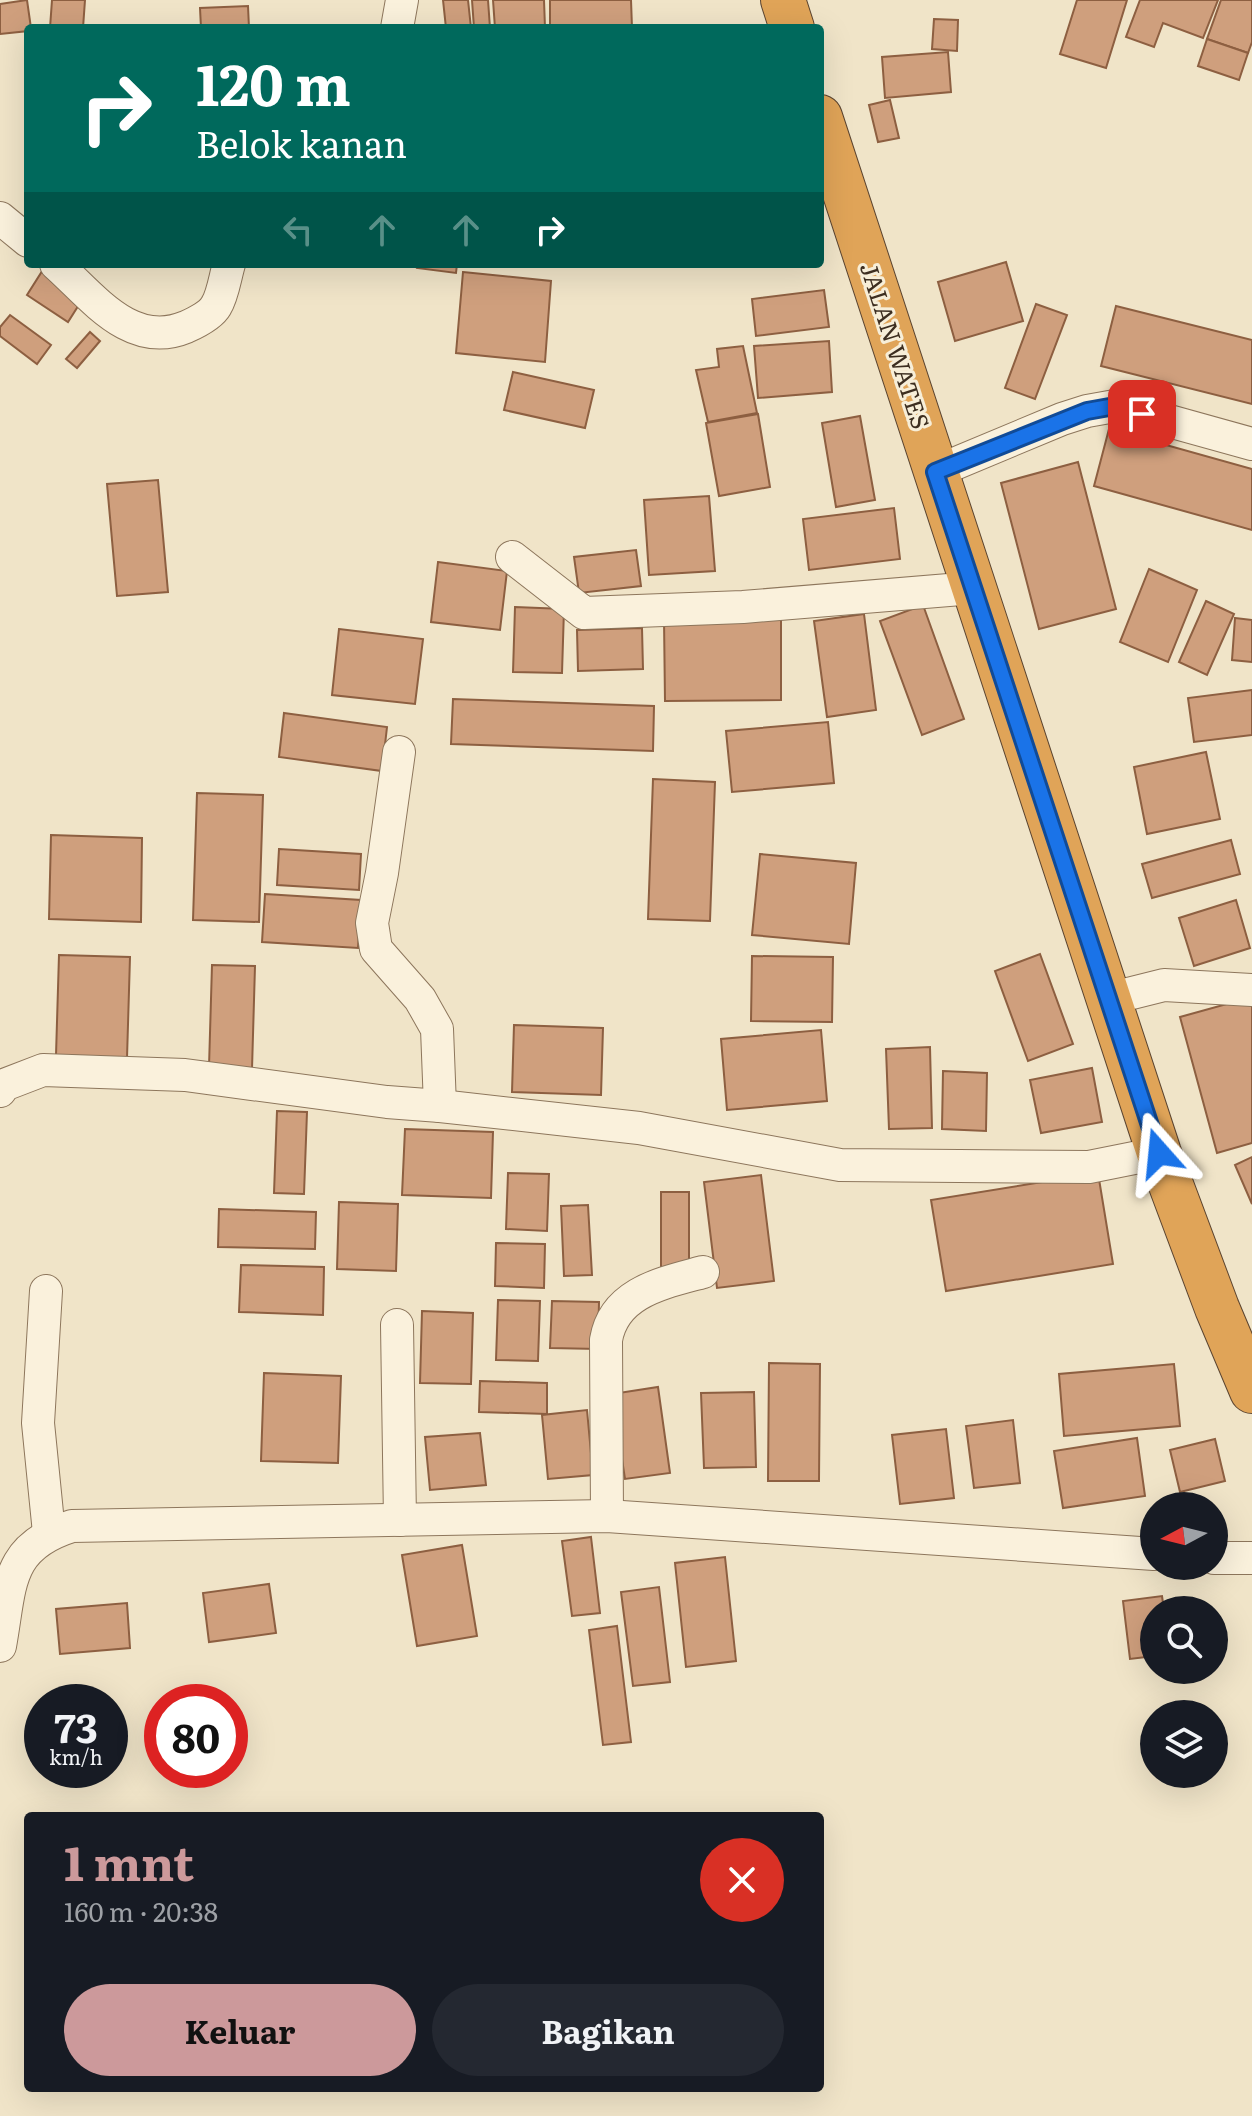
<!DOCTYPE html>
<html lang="id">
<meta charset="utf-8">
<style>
body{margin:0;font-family:Literata,serif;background:#242831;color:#f1f3f6;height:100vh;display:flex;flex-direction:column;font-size:30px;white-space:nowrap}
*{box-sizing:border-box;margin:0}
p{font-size:26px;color:#9ea1a6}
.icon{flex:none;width:44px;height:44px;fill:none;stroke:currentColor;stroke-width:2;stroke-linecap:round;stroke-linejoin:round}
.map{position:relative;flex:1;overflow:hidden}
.drawer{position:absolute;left:24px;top:1812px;width:800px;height:280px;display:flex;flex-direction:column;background:#171b24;border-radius:8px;box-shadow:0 8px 32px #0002}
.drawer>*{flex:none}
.top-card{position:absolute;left:24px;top:24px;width:800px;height:244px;border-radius:8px;box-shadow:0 8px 32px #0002;background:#00695c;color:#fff;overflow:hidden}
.needle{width:52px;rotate:263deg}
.controls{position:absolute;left:1140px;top:1492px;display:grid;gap:16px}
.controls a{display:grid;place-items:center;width:88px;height:88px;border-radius:50%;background:#171b24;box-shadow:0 8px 32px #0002;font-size:40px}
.speed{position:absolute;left:24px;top:1684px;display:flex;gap:16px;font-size:40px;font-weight:700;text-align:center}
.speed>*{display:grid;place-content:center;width:104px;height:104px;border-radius:50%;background:#171b24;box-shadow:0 8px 32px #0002;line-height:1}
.speed small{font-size:20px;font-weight:400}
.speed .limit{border:12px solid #d22;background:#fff;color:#111}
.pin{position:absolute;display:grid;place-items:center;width:68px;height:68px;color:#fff;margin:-34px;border-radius:16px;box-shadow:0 4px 12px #0006}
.me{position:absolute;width:88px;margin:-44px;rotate:342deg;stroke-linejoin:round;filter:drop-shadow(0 0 6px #0008)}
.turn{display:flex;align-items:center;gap:28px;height:168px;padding:0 40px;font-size:36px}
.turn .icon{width:104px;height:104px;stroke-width:2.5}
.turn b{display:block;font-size:56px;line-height:68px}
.lanes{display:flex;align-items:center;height:76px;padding:0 40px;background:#0003;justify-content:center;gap:40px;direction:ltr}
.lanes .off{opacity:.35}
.round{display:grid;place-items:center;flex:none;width:84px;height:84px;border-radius:42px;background:#242831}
.summary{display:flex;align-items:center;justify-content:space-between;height:136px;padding:0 40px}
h1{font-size:48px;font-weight:700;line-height:60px;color:#cc999b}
.button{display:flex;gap:16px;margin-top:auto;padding:16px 40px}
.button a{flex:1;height:92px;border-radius:48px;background:#cc999b;color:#111;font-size:32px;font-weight:700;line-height:92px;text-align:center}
.button a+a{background:#242831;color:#f1f3f6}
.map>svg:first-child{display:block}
</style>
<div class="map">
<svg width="1252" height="2116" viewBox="0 0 1252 2116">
<rect width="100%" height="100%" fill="#f0e4c8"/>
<g fill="#cf9f7d" stroke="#8d5f41" stroke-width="2">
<path d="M27 0 31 28H28V31L0 34V4Z"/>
<path d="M52 0H85L83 28H50Z"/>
<path d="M443 0H468L471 28H446Z"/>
<path d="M472 0H488L490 28H474Z"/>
<path d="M493 0H544L545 28H495Z"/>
<path d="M550 0H631L632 28H550Z"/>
<path d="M1077 0H1127L1106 68 1060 54Z"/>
<path d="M1140 0H1218L1203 38 1163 23 1154 47 1126 37Z"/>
<path d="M1221 0H1252V42L1248 53 1207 39Z"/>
<path d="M248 6 249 28H201L200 8Z"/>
<path d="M934 19 958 20 957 51 932 49Z"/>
<path d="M1207 39 1248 53 1239 80 1198 66Z"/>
<path d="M948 52 951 92 885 98 882 57Z"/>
<path d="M890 100 899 138 878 142 869 105Z"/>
<path d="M1006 262 1023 321 955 341 938 282Z"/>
<path d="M418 264H457L456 273 417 268Z"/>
<path d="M46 265 87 292 68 322 27 295Z"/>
<path d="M463 272 551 281 545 362 456 353Z"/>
<path d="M824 290 829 327 756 336 752 299Z"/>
<path d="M1036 304 1067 315 1035 399 1005 388Z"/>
<path d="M1116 306 1252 340V404L1101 366Z"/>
<path d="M10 315 51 345 37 364 0 336V327Z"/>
<path d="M90 332 100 341 77 368 66 359Z"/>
<path d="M829 341 832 392 758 398 754 346Z"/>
<path d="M743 346 757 413 708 422 696 370 719 367 717 349Z"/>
<path d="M513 372 594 390 585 428 504 410Z"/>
<path d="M758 414 770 487 719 496 706 423Z"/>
<path d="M860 416 875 500 836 507 822 423Z"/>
<path d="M1109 429 1252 469V530L1094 486Z"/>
<path d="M1078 462 1116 609 1039 629 1001 483Z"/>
<path d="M158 480 168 592 117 596 107 484Z"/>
<path d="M709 496 715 571 649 575 644 500Z"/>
<path d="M894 508 900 559 809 570 803 519Z"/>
<path d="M636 550 641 586 579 593 574 557Z"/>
<path d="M438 562 507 571 500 630 431 622Z"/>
<path d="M1149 569 1197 590 1168 662 1120 642Z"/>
<path d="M1206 601 1234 614 1207 675 1179 662Z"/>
<path d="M923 605 964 719 922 735 880 621Z"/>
<path d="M515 607 564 609 562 673 513 672Z"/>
<path d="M864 614 876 710 827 717 814 621Z"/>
<path d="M1235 618 1252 620V662L1232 660Z"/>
<path d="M664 619H781V700L665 701Z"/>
<path d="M642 628 643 669 578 671 577 630Z"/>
<path d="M339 629 423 639 415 704 332 695Z"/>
<path d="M1252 690V735L1194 742 1188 698Z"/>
<path d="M453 699 654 706 653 751 451 744Z"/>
<path d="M284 713 387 727 382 771 279 757Z"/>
<path d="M828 722 834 783 732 792 726 731Z"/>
<path d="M1206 752 1220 819 1147 834 1134 767Z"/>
<path d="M653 779 715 782 710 921 648 919Z"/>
<path d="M197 793 263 795 259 922 193 920Z"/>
<path d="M51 835 142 838 141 922 49 919Z"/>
<path d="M1231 840 1240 874 1152 898 1142 864Z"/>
<path d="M279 849 361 854 359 890 277 885Z"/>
<path d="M760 854 856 863 849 944 752 935Z"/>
<path d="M265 894 361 900 358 948 262 942Z"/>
<path d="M1236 900 1250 948 1194 966 1179 918Z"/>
<path d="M1040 954 1073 1044 1028 1061 995 971Z"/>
<path d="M59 955 130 957 127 1058 56 1055Z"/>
<path d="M752 956 833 957 832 1022 751 1021Z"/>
<path d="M212 965 255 966 252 1069 209 1067Z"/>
<path d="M1252 997V1143L1217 1153 1180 1017Z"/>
<path d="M514 1025 603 1028 601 1095 512 1092Z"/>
<path d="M821 1030 827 1101 727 1110 721 1039Z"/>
<path d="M930 1047 932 1128 889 1129 886 1049Z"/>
<path d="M1092 1068 1102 1122 1041 1133 1030 1080Z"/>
<path d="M943 1071 987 1073 986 1131 942 1129Z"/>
<path d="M277 1111 307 1112 304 1194 274 1193Z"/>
<path d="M405 1129 493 1132 491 1198 402 1195Z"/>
<path d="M1252 1157V1204L1235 1165Z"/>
<path d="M508 1173 549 1174 547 1231 506 1229Z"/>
<path d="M1098 1173 1113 1264 946 1291 931 1200Z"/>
<path d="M761 1175 774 1281 717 1288 704 1182Z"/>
<path d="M661 1192H689V1275L661 1274Z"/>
<path d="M339 1202 398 1204 396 1271 337 1269Z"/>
<path d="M588 1205 592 1275 564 1276 561 1206Z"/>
<path d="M219 1209 316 1212 315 1249 218 1247Z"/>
<path d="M496 1243 545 1244 544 1288 495 1286Z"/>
<path d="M241 1265 324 1267 323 1315 239 1312Z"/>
<path d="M498 1300 540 1301 538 1361 496 1360Z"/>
<path d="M552 1301 599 1302 598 1349 550 1348Z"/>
<path d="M422 1311 473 1313 471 1384 420 1383Z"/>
<path d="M769 1363 820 1364 819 1481H768Z"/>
<path d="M1174 1364 1180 1426 1064 1436 1059 1374Z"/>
<path d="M264 1373 341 1376 338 1463 261 1461Z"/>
<path d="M480 1381 547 1383V1414L479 1412Z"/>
<path d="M658 1387 670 1473 625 1479 612 1394Z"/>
<path d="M754 1392 756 1467 704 1468 701 1393Z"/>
<path d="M587 1410 593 1475 548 1479 542 1415Z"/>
<path d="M1013 1420 1020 1483 974 1488 966 1426Z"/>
<path d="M946 1429 954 1498 900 1504 892 1435Z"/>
<path d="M480 1433 486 1485 430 1490 425 1437Z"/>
<path d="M1137 1438 1145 1496 1063 1508 1054 1451Z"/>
<path d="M1215 1439 1225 1481 1180 1492 1170 1450Z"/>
<path d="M591 1537 600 1613 572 1616 562 1541Z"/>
<path d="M462 1545 477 1636 417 1646 402 1555Z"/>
<path d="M725 1557 736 1661 686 1667 675 1563Z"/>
<path d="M269 1584 276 1633 209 1642 203 1593Z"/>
<path d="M659 1587 670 1682 633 1686 621 1592Z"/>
<path d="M1162 1596 1164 1610H1154V1656L1130 1659 1123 1601Z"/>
<path d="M127 1603 130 1648 60 1654 56 1609Z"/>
<path d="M617 1626 631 1742 603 1745 589 1630Z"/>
</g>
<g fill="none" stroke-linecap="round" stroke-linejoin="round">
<g stroke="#8d765c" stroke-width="34">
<g id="street">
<path d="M397 28 402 0"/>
<path d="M0 218 28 241"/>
<path d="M56 264C93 297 131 350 186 327 195 323 211 315 216 306 223 295 225 277 229 264"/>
<path d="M935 472 1062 419 1087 411 1115 406 1252 444"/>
<path d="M512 557 584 613 743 607 973 588"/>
<path d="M399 752 382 873 372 923 376 949 420 999 437 1029 440 1106"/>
<path d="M1108 999 1164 985 1252 990"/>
<path d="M0 1091 4 1085 43 1070 185 1075 387 1102 440 1106 639 1128 840 1165 1089 1167 1159 1153"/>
<path d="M46 1291 38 1423 49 1533"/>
<path d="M397 1325 400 1520"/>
<path d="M607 1516 606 1340C614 1292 663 1283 703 1272"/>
<path d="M1214 1558H1252"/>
<path d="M0 1646C11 1586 5 1547 72 1526L607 1516 1154 1554"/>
</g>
</g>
<g stroke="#5b4430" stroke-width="46">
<g id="highway">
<path d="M783 0 792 28"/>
<path d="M820 117 1159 1153 1217 1308 1252 1391"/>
</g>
</g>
<use href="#street" stroke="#faf1dc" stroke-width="32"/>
<use href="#highway" stroke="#e0a458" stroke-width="44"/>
</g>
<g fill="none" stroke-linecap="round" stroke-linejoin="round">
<g stroke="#114b97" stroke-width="20">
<path id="route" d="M1142 414 1115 406 1087 411 935 472 1159 1153"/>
</g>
<use href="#route" stroke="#1a73e8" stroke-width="14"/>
</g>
<g text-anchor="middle" stroke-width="6" stroke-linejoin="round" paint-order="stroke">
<g font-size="24" fill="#3d2e20" stroke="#f7eed8">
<text transform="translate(894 346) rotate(72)" y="8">JALAN WATES</text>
</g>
</g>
</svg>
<div class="controls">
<a><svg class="needle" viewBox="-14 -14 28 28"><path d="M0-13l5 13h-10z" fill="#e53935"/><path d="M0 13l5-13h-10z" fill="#9ea1a6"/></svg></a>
<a><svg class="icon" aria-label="search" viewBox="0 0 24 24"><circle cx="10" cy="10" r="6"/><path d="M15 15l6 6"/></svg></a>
<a><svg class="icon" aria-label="layers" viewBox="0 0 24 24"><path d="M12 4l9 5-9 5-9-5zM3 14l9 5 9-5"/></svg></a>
</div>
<div class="speed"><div>73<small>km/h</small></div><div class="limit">80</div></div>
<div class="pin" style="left:1142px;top:414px;background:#d93025"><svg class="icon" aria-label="arrive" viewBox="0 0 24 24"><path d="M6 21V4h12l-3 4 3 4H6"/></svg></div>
<svg class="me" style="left:1159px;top:1153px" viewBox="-20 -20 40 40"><path d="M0-17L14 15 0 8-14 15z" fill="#1a73e8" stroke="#fff" stroke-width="4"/></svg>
<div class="top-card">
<div class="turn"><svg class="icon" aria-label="right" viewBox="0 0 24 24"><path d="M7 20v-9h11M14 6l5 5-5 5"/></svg><div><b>120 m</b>Belok kanan</div></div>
<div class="lanes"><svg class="icon off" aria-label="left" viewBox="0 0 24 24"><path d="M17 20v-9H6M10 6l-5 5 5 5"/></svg><svg class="icon off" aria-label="ahead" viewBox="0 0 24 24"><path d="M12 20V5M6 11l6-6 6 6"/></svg><svg class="icon off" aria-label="ahead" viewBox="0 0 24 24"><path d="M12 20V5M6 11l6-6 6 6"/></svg><svg class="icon" aria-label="right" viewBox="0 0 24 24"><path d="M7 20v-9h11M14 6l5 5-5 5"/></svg></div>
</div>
<section class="drawer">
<div class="summary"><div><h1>1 mnt</h1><p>160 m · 20:38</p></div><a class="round" style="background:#d93025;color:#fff"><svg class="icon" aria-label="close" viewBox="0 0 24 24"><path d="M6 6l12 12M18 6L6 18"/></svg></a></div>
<div class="button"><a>Keluar</a><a>Bagikan</a></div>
</section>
</div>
